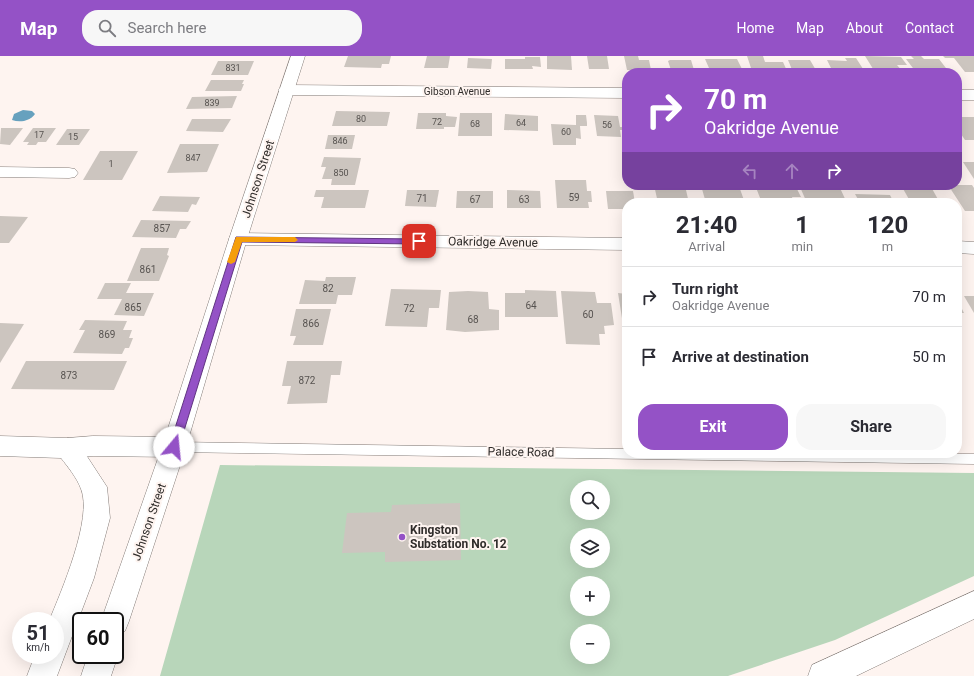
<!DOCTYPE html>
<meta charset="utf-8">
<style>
body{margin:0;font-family:Roboto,sans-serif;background:#f7f7f7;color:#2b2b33;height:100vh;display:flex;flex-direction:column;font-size:15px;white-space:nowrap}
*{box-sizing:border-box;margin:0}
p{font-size:13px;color:#7c7c81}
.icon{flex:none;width:22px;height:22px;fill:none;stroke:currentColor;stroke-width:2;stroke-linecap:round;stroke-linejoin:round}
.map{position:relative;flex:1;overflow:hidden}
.drawer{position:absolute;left:622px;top:142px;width:340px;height:260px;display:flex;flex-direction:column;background:#fff;border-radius:16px;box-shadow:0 4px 16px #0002}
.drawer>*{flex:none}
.guide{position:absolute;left:622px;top:12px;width:340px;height:122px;border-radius:16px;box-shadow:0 4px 16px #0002;background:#9452c6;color:#fff;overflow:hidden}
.fabs{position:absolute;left:570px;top:424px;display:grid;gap:8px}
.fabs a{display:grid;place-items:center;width:40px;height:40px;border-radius:50%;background:#fff;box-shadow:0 4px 16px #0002;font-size:20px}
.speed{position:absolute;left:12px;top:556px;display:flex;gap:8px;font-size:20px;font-weight:700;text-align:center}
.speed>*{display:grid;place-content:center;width:52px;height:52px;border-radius:50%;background:#fff;box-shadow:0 4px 16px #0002;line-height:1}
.speed small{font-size:10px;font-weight:400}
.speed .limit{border:2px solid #111;border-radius:6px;background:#fff;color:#111}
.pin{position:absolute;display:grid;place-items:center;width:34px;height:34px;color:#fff;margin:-17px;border-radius:8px;box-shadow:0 2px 6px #0006}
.me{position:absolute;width:44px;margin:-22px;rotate:17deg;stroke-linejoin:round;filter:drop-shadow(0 0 3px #0008)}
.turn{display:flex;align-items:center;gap:14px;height:84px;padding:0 16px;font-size:18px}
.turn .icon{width:52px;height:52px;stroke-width:2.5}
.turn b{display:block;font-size:28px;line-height:34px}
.lanes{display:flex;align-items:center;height:38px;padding:0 16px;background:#0003;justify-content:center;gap:20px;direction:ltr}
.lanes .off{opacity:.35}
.eta{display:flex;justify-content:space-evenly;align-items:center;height:68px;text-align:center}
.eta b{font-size:24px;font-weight:700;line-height:28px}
.action{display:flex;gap:8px;margin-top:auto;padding:8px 16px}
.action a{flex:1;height:46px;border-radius:16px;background:#9452c6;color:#fff;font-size:16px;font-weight:700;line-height:46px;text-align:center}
.action a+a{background:#f7f7f7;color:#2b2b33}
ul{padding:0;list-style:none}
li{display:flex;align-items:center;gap:12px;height:60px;padding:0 16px;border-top:1px solid #e1e1e2}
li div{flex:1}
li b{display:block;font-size:15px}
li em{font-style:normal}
header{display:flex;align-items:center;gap:24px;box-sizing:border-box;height:56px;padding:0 20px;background:#9452c6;color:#fff}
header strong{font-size:19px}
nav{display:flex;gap:22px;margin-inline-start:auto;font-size:14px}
.search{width:280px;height:36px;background:#f7f7f7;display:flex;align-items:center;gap:10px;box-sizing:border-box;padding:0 14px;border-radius:16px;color:#7c7c81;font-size:15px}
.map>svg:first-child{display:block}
</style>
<header>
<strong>Map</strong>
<div class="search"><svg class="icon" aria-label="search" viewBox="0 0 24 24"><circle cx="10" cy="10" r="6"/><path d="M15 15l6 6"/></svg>Search here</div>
<nav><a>Home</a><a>Map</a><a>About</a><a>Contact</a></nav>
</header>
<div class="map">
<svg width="974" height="620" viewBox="0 0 974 620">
<rect width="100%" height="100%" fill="#fef4f0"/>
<path fill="#b8d6ba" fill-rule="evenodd" d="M220 409 974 417V520L835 584 728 620H160ZM577 431H603V457H577ZM577 479H603V505H577ZM577 527H603V553H577ZM577 575H603V601H577Z"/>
<path fill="#67a1be" d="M23 54 32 55 35 58C30 65 20 67 12 64L14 58Z"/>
<g fill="#ccc5bf">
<path d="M348 0H391L389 8H382L381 12 344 11Z"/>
<path d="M427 0H450L448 12H424Z"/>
<path d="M547 0H571L572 14 547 13Z"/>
<path d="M587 0H607L609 13H589Z"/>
<path d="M624 0H638L639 4H649L651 14H627Z"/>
<path d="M747 0H763L765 6H783L787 15H752Z"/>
<path d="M865 0 901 1 907 9H897L903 16H875Z"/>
<path d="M911 0H921L924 3H939L949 16H916L906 3H914Z"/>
<path d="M943 0H974V16H965L954 2H945Z"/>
<path d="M525 1H540L541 11 532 10 533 13H505V3H525Z"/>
<path d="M468 2 492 3 491 13 467 12Z"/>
<path d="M845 2H856L865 16H833L827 4 847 5Z"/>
<path d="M705 3H737L743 15H723L722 12H709Z"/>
<path d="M670 4H691L694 14H671L668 5Z"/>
<path d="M788 4H810L817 16H793Z"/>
<path d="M218 5H254L248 19H211Z"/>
<path d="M211 24H244L242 28H244L241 35H205Z"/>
<path d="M237 40 232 52 186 53 192 41Z"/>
<path d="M336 55 390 56 387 70H332Z"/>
<path d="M418 57H446V60L457 61 455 71H444V73H416Z"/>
<path d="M460 57H492V80H458Z"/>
<path d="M505 58 538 60V75L504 74Z"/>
<path d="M576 59H586L587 67V70H580L581 83 576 82V89H553L551 68 576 69Z"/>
<path d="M594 59 618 60 620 71H623L622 68H627V79L624 78 623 74H620L621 81 597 80Z"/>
<path d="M957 61H974V84H965L957 72Z"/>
<path d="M192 63H231L223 76 186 75Z"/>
<path d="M1 72H23L10 89 0 88Z"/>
<path d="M33 72H56L46 86H38L36 89H27L29 86H23Z"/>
<path d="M67 73H90L79 89H56Z"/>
<path d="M328 79H355L352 93H325Z"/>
<path d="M180 88H219L207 116 167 117Z"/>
<path d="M100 95H138L122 124H83Z"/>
<path d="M324 101 361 102 355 129H331L332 123H322L326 111H321Z"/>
<path d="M963 106H974V123Z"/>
<path d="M555 124H586L587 135H591L592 146H588L589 152H557Z"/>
<path d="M654 129H696L698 134H686L689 147H658Z"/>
<path d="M755 129H795L801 141H792L794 147H762Z"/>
<path d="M802 129H826L827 132H840L847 147H807L800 131H803Z"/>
<path d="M901 129H930L940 147H911Z"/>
<path d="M952 129H972L974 132V155H965L950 132H954Z"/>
<path d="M702 133H740L745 147H706Z"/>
<path d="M316 134H369L365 152H321L324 141H314Z"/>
<path d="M407 134H439L436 151 405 150Z"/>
<path d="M507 134 540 135 541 152H507Z"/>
<path d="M457 135H493V152H456Z"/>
<path d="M606 135H633L635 147H627V153H608Z"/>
<path d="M855 138 890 139 894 147H860Z"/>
<path d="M160 140 200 141 196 149 192 148 188 156 152 155Z"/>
<path d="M0 160 28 161 9 187H0Z"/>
<path d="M141 164 191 165 186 173H180L176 182 132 181Z"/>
<path d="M141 192H169L167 199 169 200 159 225H127Z"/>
<path d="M326 221H356L352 239H338L336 248H299L305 224 325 225Z"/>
<path d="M105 227H131L126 237H154L144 260 114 259 122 243H97Z"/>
<path d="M391 233 441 234 439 252H429L427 271 385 270Z"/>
<path d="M525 234 556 235 558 261H505V237H525Z"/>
<path d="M468 235 488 236 489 253 499 254V274L465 276 446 274 449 236Z"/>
<path d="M561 235 595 236 597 247H611L614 269 604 270 605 278H599L600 289 566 288Z"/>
<path d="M618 237 627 238V275H624Z"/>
<path d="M964 240H974V257Z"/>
<path d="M957 243 964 257H957Z"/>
<path d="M296 253H331L323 289H293L296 280H290Z"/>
<path d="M85 264 127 265 123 274H132L129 282H133L129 292H125L122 298 73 297 85 274H79Z"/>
<path d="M0 267 24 268 0 307Z"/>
<path d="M26 305H127L114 334 11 333Z"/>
<path d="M287 305H342L340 319H331L327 347 287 348 291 330H282Z"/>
<path d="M460 447 461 504 385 506V496L342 497 347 457 391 456 392 449Z"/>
</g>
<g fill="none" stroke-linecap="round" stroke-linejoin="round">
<g stroke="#847c78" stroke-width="1">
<path id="lane" d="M174 386 627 393V397L974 398V408L174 396 170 395 168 391 170 387Z"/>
</g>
<g stroke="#847c78" stroke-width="1">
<g id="street">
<path d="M286 29 627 32V42L286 39 281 37 278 34 281 31Z"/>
<rect x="957" y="34" width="17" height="10"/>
<path d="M0 111 69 112 75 113 78 117 75 121 69 122 0 121Z"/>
<path d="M238 177 627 182V194L238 189 231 187 229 183 231 179Z"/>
<path d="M957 185 974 186V198L957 197Z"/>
</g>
</g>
<g stroke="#847c78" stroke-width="1">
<path id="secondary" d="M93 380 174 381 183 384 186 391 183 398 174 401 93 400 68 402 59 399 56 392 59 385 68 382Z"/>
</g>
<g stroke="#847c78" stroke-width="1">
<g id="primary">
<path d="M291 0H305L247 183 186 391 129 565 125 575 115 579V565H101L162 391 229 183Z"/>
<path d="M0 380 68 382 77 385 107 431 110 462 94 522 57 620H27L35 599H55V565H49C61 536 93 462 81 433 77 422 68 411 61 402L0 400Z"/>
<path d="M974 535V563L856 620H808L812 609Z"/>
<path d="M115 593 118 599 111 620H81L88 599H115Z"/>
</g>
</g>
<use href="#lane" fill="#fff" fill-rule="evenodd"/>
<use href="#street" fill="#fff" fill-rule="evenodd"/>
<use href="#secondary" fill="#fff" fill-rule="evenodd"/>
<use href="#primary" fill="#fff" fill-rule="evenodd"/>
</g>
<path fill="#9452c6" stroke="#603581" d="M236 181 419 183 423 185 419 188 242 186 179 391 177 394 174 395 170 394 169 391Z"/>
<path fill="#f59e0b" d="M236 181H295L298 184 295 186H242L235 206 231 208 227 206Z"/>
<circle fill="#9452c6" stroke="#fef4f0" stroke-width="1.5" cx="402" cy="481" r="4"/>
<g text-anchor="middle" stroke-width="4" stroke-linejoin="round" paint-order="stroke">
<g font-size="9" fill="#575350">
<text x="233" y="15">831</text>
<text x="212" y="50">839</text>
<text x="361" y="66">80</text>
<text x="437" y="69">72</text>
<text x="521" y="70">64</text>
<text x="475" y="71">68</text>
<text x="607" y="72">56</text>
<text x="566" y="79">60</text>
<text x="39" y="82">17</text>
<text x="73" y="84">15</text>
<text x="340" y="88">846</text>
<text x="193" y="105">847</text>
<text x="111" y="111">1</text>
<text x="341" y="120">850</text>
</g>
<g font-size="10" fill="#302d2b" stroke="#fef4f0">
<text x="457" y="39">Gibson Avenue</text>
</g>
<g font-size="10" fill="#575350">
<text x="574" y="145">59</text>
<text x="422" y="146">71</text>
<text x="475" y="147">67</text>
<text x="524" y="147">63</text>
<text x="162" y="176">857</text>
<text x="148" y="217">861</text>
<text x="328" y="236">82</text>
<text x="531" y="253">64</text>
<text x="133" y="255">865</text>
<text x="409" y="256">72</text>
<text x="588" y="262">60</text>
<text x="473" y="267">68</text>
<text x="311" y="271">866</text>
<text x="107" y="282">869</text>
<text x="69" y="323">873</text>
<text x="307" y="328">872</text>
</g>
<g font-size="12" fill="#302d2b" stroke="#fef4f0">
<text transform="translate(258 123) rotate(-72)" y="4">Johnson Street</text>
<text transform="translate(493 186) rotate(1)" y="4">Oakridge Avenue</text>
<text transform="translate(521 396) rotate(1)" y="4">Palace Road</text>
<text transform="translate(149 466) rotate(-71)" y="4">Johnson Street</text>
</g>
<g font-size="12" font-weight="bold" fill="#302d2b" stroke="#fef4f0" text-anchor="start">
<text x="410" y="478">Kingston<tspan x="410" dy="14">Substation No. 12</tspan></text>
</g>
</g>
</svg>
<div class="fabs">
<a><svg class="icon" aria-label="search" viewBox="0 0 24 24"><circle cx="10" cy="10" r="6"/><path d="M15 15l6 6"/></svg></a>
<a><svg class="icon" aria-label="layers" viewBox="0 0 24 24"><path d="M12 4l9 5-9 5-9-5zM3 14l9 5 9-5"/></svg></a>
<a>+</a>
<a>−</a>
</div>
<div class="speed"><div>51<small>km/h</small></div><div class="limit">60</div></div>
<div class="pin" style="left:419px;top:185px;background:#d93025"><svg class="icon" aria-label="arrive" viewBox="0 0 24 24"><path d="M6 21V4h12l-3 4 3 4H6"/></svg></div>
<svg class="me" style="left:174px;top:391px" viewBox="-20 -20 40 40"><circle r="19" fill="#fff"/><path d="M0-13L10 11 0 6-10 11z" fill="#9452c6"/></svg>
<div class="guide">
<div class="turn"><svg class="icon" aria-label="right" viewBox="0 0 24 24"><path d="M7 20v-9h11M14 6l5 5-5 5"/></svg><div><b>70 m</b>Oakridge Avenue</div></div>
<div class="lanes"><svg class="icon off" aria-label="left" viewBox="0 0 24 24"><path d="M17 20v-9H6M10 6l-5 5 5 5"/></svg><svg class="icon off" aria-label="ahead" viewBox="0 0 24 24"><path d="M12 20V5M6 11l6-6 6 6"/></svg><svg class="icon" aria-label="right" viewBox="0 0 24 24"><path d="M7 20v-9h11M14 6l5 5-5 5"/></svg></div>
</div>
<section class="drawer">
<div class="eta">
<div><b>21:40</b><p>Arrival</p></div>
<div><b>1</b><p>min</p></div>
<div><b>120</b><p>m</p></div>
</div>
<ul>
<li><svg class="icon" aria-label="right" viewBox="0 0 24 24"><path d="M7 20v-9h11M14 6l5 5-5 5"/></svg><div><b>Turn right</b><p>Oakridge Avenue</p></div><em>70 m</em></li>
<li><svg class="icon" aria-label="arrive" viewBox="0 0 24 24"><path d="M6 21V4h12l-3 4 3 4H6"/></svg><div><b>Arrive at destination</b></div><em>50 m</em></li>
</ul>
<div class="action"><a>Exit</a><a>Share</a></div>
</section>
</div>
